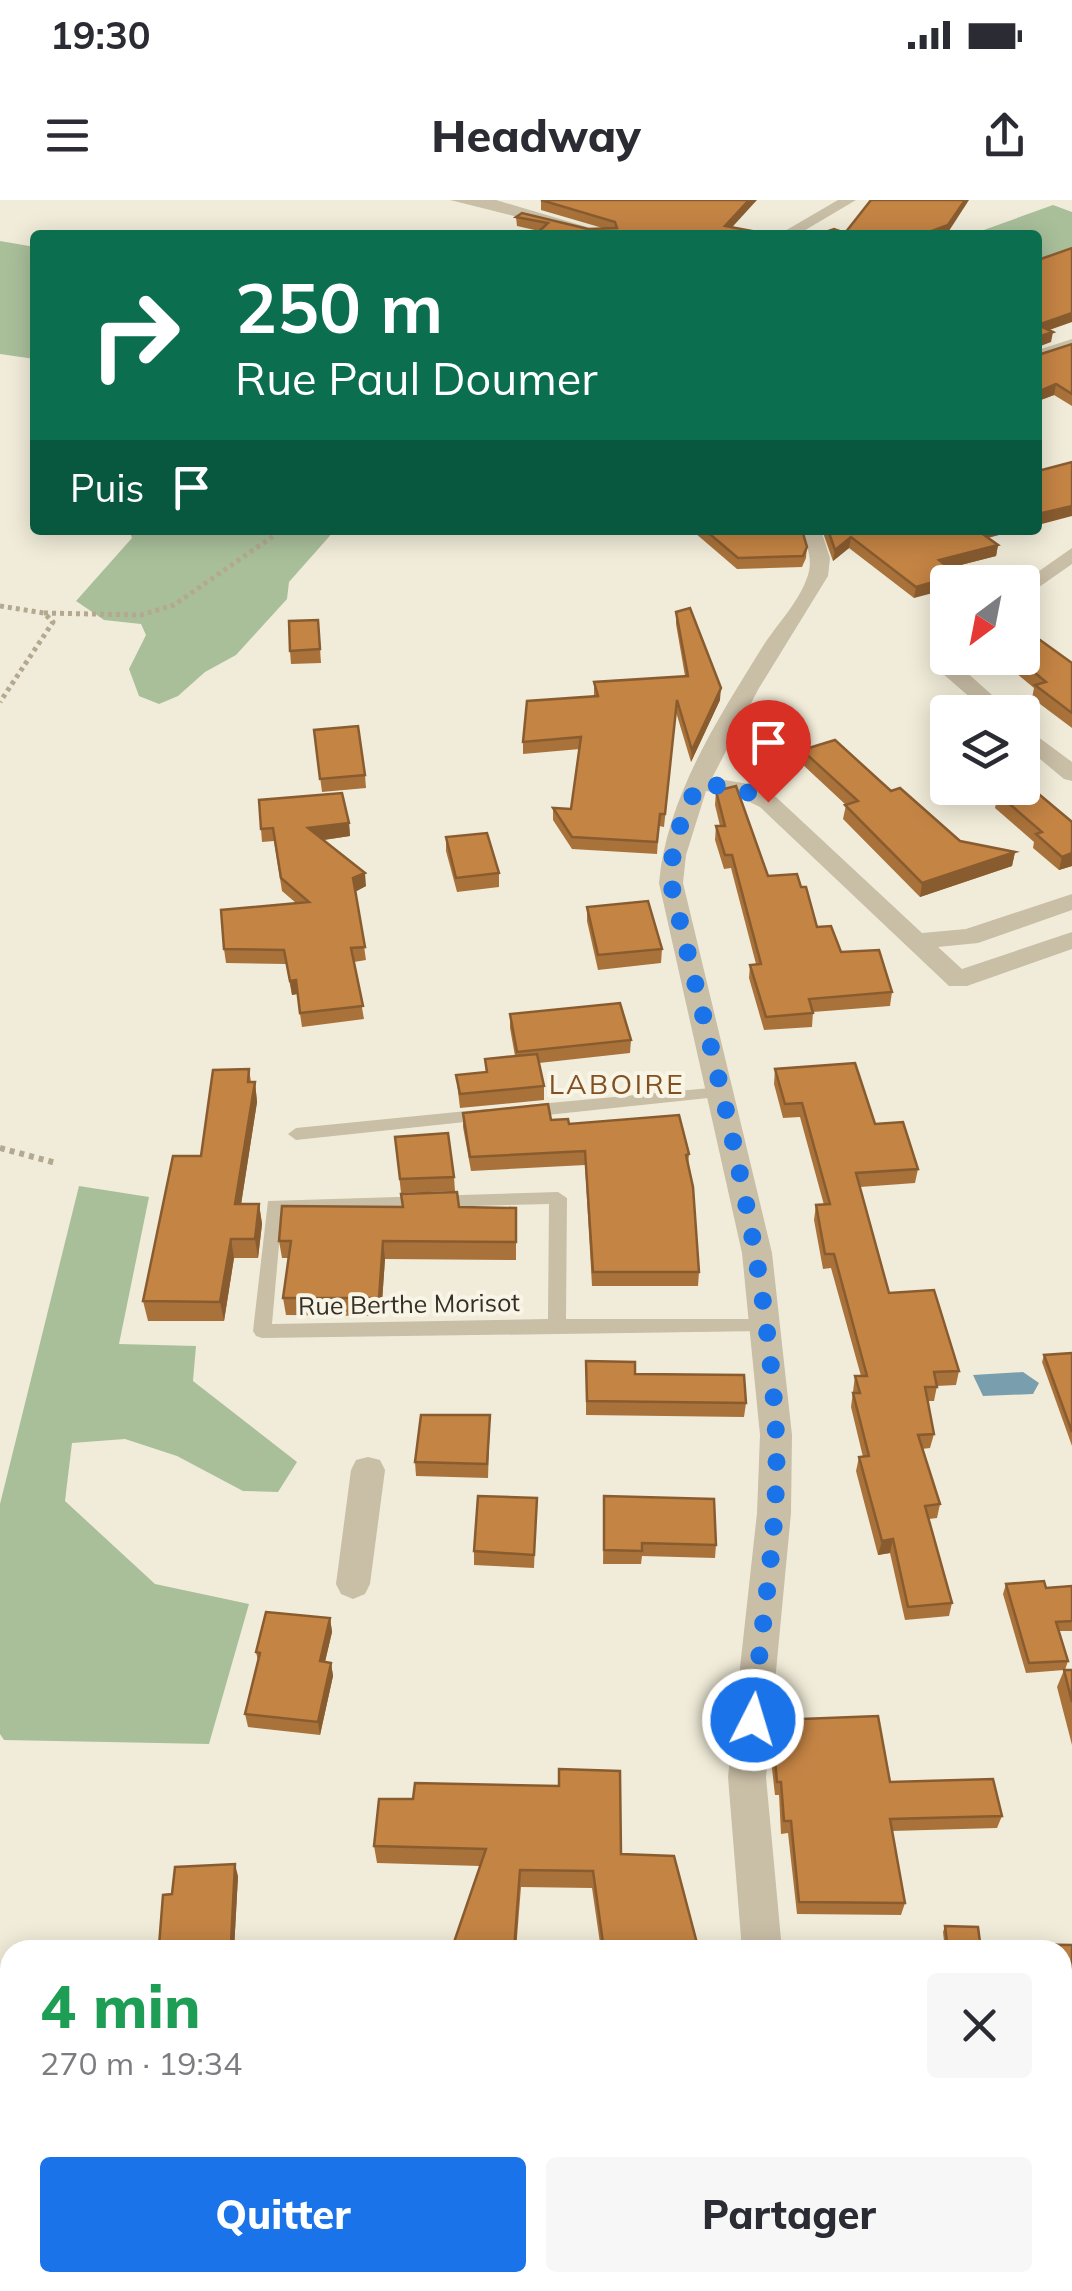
<!DOCTYPE html>
<html lang="fr">
<meta charset="utf-8">
<style>
body{margin:0;font-family:Mulish,sans-serif;background:#f7f7f7;color:#2b2b33;height:100vh;display:flex;flex-direction:column;font-size:38px;white-space:nowrap}
*{box-sizing:border-box;margin:0}
p{font-size:32px;color:#7c7c81}
.icon{flex:none;width:55px;height:55px;fill:none;stroke:currentColor;stroke-width:2;stroke-linecap:round;stroke-linejoin:round}
.map{position:relative;flex:1;overflow:hidden}
.panel{position:absolute;left:0px;top:1740px;width:1072px;height:352px;display:flex;flex-direction:column;background:#fff;border-radius:30px 30px 0 0;box-shadow:0 5px 25px #0003}
.panel>*{flex:none}
.guide{position:absolute;left:30px;top:30px;width:1012px;height:305px;border-radius:10px;box-shadow:0 5px 25px #0003;background:#0b6e4f;color:#fff;overflow:hidden}
.needle{width:65px;rotate:212deg}
.tools{position:absolute;left:930px;top:365px;display:grid;gap:20px}
.tools a{display:grid;place-items:center;width:110px;height:110px;border-radius:10px;background:#fff;box-shadow:0 5px 25px #0003;font-size:50px}
.pin{position:absolute;display:grid;place-items:center;width:85px;height:85px;color:#fff;margin:-102px -42px;border-radius:50% 50% 50% 0;rotate:-45deg;box-shadow:0 0 10px #0007}
.pin .icon{rotate:45deg}
.me{position:absolute;width:110px;margin:-55px;rotate:5deg;stroke-linejoin:round;filter:drop-shadow(0 0 8px #0008)}
.turn{display:flex;align-items:center;gap:35px;height:210px;padding:0 40px;font-size:45px}
.turn .icon{width:130px;height:130px;stroke-width:2.5}
.turn b{display:block;font-size:70px;line-height:85px}
.then{display:flex;align-items:center;height:95px;padding:0 40px;background:#0003;gap:20px;font-size:38px}
.round{display:grid;place-items:center;flex:none;width:105px;height:105px;border-radius:10px;background:#f7f7f7}
.headline{display:flex;align-items:center;justify-content:space-between;height:170px;padding:0 40px}
h1{font-size:60px;font-weight:800;line-height:75px;color:#1e9e55}
.action{display:flex;gap:20px;margin-top:auto;padding:20px 40px}
.action a{flex:1;height:115px;border-radius:10px;background:#1a73e8;color:#fff;font-size:40px;font-weight:800;line-height:115px;text-align:center}
.action a+a{background:#f7f7f7;color:#2b2b33}
.status{display:flex;justify-content:space-between;align-items:center;height:70px;padding:0 50px;background:#fff;direction:ltr}
.status svg{height:28px;fill:currentColor}
header{display:flex;justify-content:space-between;align-items:center;height:130px;padding:0 40px;background:#fff;font-size:45px;font-weight:800}
.map>svg:first-child{display:block}
</style>
<div class="status"><b>19:30</b><svg viewBox="0 0 49 12"><path d="M0 12V9h3v3zM5 12V6h3v6zM10 12V3h3v9zM15 12V0h3v12zM26 1h20v11H26zM47 4h2v5h-2z"/></svg></div>
<header><svg class="icon" aria-label="menu" viewBox="0 0 24 24"><path d="M4 6h16M4 12h16M4 18h16"/></svg>Headway<svg class="icon" aria-label="share" viewBox="0 0 24 24"><path d="M12 15V3M7 8l5-5 5 5M5 13v7h14v-7"/></svg></header>
<div class="map">
<svg width="1072" height="2091" viewBox="0 0 1072 2091">
<rect width="100%" height="100%" fill="#f1ecd9"/>
<g fill="#a9bf9a">
<path d="M1053 5 1072 12V55L1038 67V35H970Z"/>
<path d="M0 41 35 47V159L0 154Z"/>
<path d="M129 330H335L289 382 287 399 236 455 205 472 178 496 159 504 139 496 129 469 146 435 141 424 104 420 76 401 132 338Z"/>
<path d="M79 986 149 997 119 1144 196 1146 193 1181 297 1262 278 1292 243 1291 177 1256 125 1239 72 1243 65 1301 155 1384 249 1404 209 1544 4 1540 0 1534V1304Z"/>
<path d="M10 1987V2082L141 2083 145 2091H0V1994Z"/>
</g>
<path fill="#799ead" d="M1023 1172 1039 1183 1033 1194 983 1196 973 1175Z"/>
<g fill="none" stroke-linecap="round" stroke-linejoin="round">
<g stroke="#b4a990" stroke-width="5" stroke-dasharray="4 4" stroke-linecap="butt">
<path d="M0 406 44 413 53 422 0 502"/>
<path d="M44 413 141 415 174 405 282 330"/>
</g>
<path stroke="#b4a990" stroke-width="6" stroke-dasharray="5 5" stroke-linecap="butt" d="M0 948 56 963"/>
<g fill="#c9bea6" fill-rule="evenodd">
<path d="M721 887 729 892 727 896 528 917 520 911 528 905Z"/>
<path d="M487 909 495 915 493 919 296 940 288 934 296 928Z"/>
<path d="M558 992 567 998 566 1119H767L773 1121 776 1126 773 1131 262 1138 256 1136 253 1131 268 1001ZM549 1004 548 1119 272 1124 282 1011Z"/>
</g>
<g fill="#c9bea6" fill-rule="evenodd">
<path d="M450 0H496L614 35H589Z"/>
<path d="M838 0H856L797 35H778Z"/>
<path d="M1072 139V150L1038 161V150Z"/>
<path d="M801 330H821L830 358 828 376 759 488 712 578 749 584 776 597 922 733 966 729 1072 694V710L978 743 938 747 962 769 1072 732V749L967 786H949L760 607 735 595 706 591 686 655 683 683 772 1053 792 1235 791 1313 766 1577 782 1750H742L728 1577 757 1313 760 1235 742 1053 659 683C667 596 718 519 763 446 778 423 800 401 808 375 813 359 807 345 801 330Z"/>
<path d="M1072 348V364L1022 399V383Z"/>
<path d="M948 446V458H956L954 461 1011 512H987L935 467 932 462 940 447Z"/>
<path d="M1022 525 1072 562V581L1064 579 1022 544Z"/>
<path d="M368 1257 380 1260 385 1270 370 1384 365 1394 353 1399 341 1394 336 1384 351 1270 356 1260Z"/>
<path d="M891 2082H935L936 2091H890Z"/>
</g>
<g fill="#9c8e77" fill-rule="evenodd">
<path d="M1062 1860 1072 1861V1903L1062 1902Z"/>
<path d="M10 1868V1913L0 1917V1872Z"/>
</g>
</g>
<g fill="#a9723a">
<path d="M541 0 732 28 539 31 517 26 516 17 588 29H606L541 10Z"/>
<path d="M1072 144V206L1054 195 1038 201V152L1041 154Z"/>
<path d="M695 330H802L807 347 806 358 802 367 737 369 695 333Z"/>
<path d="M822 330H1017L988 338 998 345 996 356 949 368 914 398 849 348 833 361Z"/>
<path d="M676 412 720 500 691 562 676 512 664 627 659 626 657 654 572 649 553 620V608L571 609 580 549 523 554V542L594 496V482L685 476 676 424Z"/>
<path d="M318 420 321 463 291 464 290 451Z"/>
<path d="M998 458H1022L1072 463V528L1032 498 1034 488Z"/>
<path d="M314 530 365 575 366 588 322 592Z"/>
<path d="M802 550 891 591 960 641 1015 652 1012 666 920 697 843 619 846 605 801 563Z"/>
<path d="M716 591 768 676 801 687 817 727 841 752 892 792 890 806 813 812 812 827 764 830 749 778 750 765 756 764 731 668 724 669 715 640 716 626H720L715 605Z"/>
<path d="M998 594 1072 622V666L1059 670 1033 648 1034 642 995 608Z"/>
<path d="M349 623 350 636 323 640 366 686 356 691 366 760 354 762 364 819 302 827 297 794 292 795 286 764 226 763 224 749 296 703 282 691 274 641 262 642 261 629Z"/>
<path d="M446 637 499 673V687L457 692 446 651Z"/>
<path d="M587 707 662 749 661 763 598 770 587 721Z"/>
<path d="M510 814 631 840 630 853 539 863 544 886V900L460 908 456 875 486 872 485 859 515 856 510 828Z"/>
<path d="M249 869 251 882H255L257 902 241 1004H259L262 1024 258 1058H234L224 1121H148L143 1101 201 956Z"/>
<path d="M775 869 875 924 918 969 915 983 860 987 889 1093 959 1171 956 1185 937 1186 934 1201H928L934 1234 930 1248 922 1249 940 1304 937 1318 929 1319 952 1403 949 1416 905 1420 890 1353 878 1355 856 1271 859 1257H863L851 1207 855 1176H861L831 1068 823 1069 814 1020 816 1005H824L800 917 783 918 774 884Z"/>
<path d="M463 913 551 920 689 954 688 966 699 1072 698 1086H592L585 965 471 971 463 927Z"/>
<path d="M395 937 454 977 455 991 401 993Z"/>
<path d="M459 1007 516 1008V1060L385 1059 381 1116 286 1115 283 1098 288 1058H282L279 1041Z"/>
<path d="M1072 1153V1246L1042 1162 1044 1155Z"/>
<path d="M586 1161 746 1203 744 1217 586 1215Z"/>
<path d="M490 1215 488 1278 416 1276 415 1262Z"/>
<path d="M604 1296 716 1345 715 1358 642 1356 641 1364H603Z"/>
<path d="M537 1298 534 1368 474 1365V1351Z"/>
<path d="M1006 1384 1046 1388 1072 1386V1431H1059L1068 1461 1065 1470H1072V1545L1057 1487 1064 1470 1026 1473 1003 1394Z"/>
<path d="M330 1418 332 1432 325 1462 331 1463 333 1476 320 1535 248 1527 245 1514 258 1461 256 1452Z"/>
<path d="M776 1520 890 1582 1002 1616 997 1628 892 1631 905 1703 901 1715 797 1714 788 1633 781 1634 779 1595H775L771 1560Z"/>
<path d="M374 1646 621 1654 701 1750H601L592 1688 521 1687 516 1750H453L480 1666 377 1663Z"/>
<path d="M238 1676 234 1750H160L159 1746 172 1694Z"/>
<path d="M945 1726 981 1750H945L943 1732Z"/>
<path d="M1010 1744 1072 1745V1822H1062V1750H1008Z"/>
<path d="M998 2082H1062L1072 2091H999Z"/>
</g>
<g fill="#895c30">
<path d="M749 0H757L725 35V26Z"/>
<path d="M965 0H969L947 34 921 35Z"/>
<path d="M1072 113V122L1038 134V125Z"/>
<path d="M1053 132 1051 142 1038 147V137Z"/>
<path d="M1056 184 1054 195 1038 201V192Z"/>
<path d="M1072 306V316L1038 325V314Z"/>
<path d="M977 330H1017L975 341Z"/>
<path d="M851 337 849 348 833 361 835 350Z"/>
<path d="M998 345 996 356 937 371 939 360Z"/>
<path d="M958 375 957 382H948V389L914 398 916 387Z"/>
<path d="M721 488 720 500 691 562 692 550Z"/>
<path d="M349 623 350 636 310 642 308 628Z"/>
<path d="M1015 652 1012 666 920 697 922 683Z"/>
<path d="M1072 653V666L1059 670 1062 657Z"/>
<path d="M365 673 366 686 355 692 353 678Z"/>
<path d="M296 780 297 794 292 795 290 781Z"/>
<path d="M255 882 257 902 238 1024 235 1004Z"/>
<path d="M259 1004 262 1024 258 1058 255 1039Z"/>
<path d="M231 1039 234 1058 224 1121 220 1102Z"/>
<path d="M383 1041 385 1059 381 1116 379 1098Z"/>
<path d="M893 1339 890 1353 878 1355 882 1341Z"/>
<path d="M330 1418 332 1432 322 1474 320 1461Z"/>
<path d="M331 1463 333 1476 320 1535 318 1522Z"/>
<path d="M235 1664 238 1676 234 1750H232L231 1743Z"/>
<path d="M520 1670 516 1750H514Z"/>
</g>
<g fill="#c48444" stroke="#895c30" stroke-width="2.5">
<path d="M541 0H749L725 26 773 35H535L548 23 516 17 522 13 588 29 617 28 615 22Z"/>
<path d="M871 0H965L948 25 921 35H817L834 29 845 33Z"/>
<path d="M1072 48V113L1038 125 1053 132 1038 137V60Z"/>
<path d="M1072 144V194L1056 184 1038 192V152L1041 154Z"/>
<path d="M1072 262V306L1038 314V271Z"/>
<path d="M705 330H802L807 347 803 356 738 358Z"/>
<path d="M828 330H977L998 345 939 360 958 375 916 387 851 337 835 350Z"/>
<path d="M690 408 721 488 692 550 677 500 665 614H660L657 642 572 637 553 608 571 609 581 537 523 542 527 501 598 496 594 482 688 476 676 412Z"/>
<path d="M318 420 320 449 290 451 289 421Z"/>
<path d="M1022 427 1072 463V513L1035 485 1046 482 1017 458H1022Z"/>
<path d="M358 526 365 575 320 579 314 530Z"/>
<path d="M835 540 891 591 900 588 960 641 1015 652 922 683 845 605 858 601 802 550Z"/>
<path d="M1022 580 1072 622V653L1062 657 1036 634 1042 632 998 594 1003 588H1022Z"/>
<path d="M736 586 768 676 797 674 801 687H806L817 727 831 726 841 752 879 750 892 792 809 799 813 813 766 817 750 765 761 764 732 655H725L716 626H725L716 591Z"/>
<path d="M342 593 349 623 308 628 365 673 353 678 365 747 351 748 363 806 300 813 296 780 290 781 284 750 224 749 221 710 309 702 281 678 273 628 261 629 259 600Z"/>
<path d="M487 633 499 673 456 678 446 637Z"/>
<path d="M648 701 662 749 598 755 587 707Z"/>
<path d="M620 803 631 840 517 852 510 814Z"/>
<path d="M537 854 544 886 460 894 456 875 487 872 485 859Z"/>
<path d="M855 863 875 924 903 922 918 969 856 973 889 1093 934 1090 959 1171 934 1172 937 1187H925L934 1234 918 1235 940 1304 925 1306 952 1403 908 1407 893 1339 882 1341 859 1257 869 1256 853 1193H860L855 1176H867L834 1054H825L816 1005 830 1004 802 903 785 904 775 869Z"/>
<path d="M249 869 248 882H255L235 1004H259L255 1039H231L220 1102 143 1101 173 956H201L213 870Z"/>
<path d="M548 904 551 920 568 919 569 924 679 915 689 954 686 955 693 987 699 1072H593L585 951 470 957 463 913Z"/>
<path d="M448 933 454 977 400 979 395 937Z"/>
<path d="M457 992 459 1007 516 1008V1042L383 1041 379 1098H283L291 1041H279L282 1006 403 1007 401 994Z"/>
<path d="M1072 1153V1232L1044 1155Z"/>
<path d="M586 1161 635 1162V1174L744 1175 746 1203 587 1201Z"/>
<path d="M421 1215H490L487 1264 415 1262Z"/>
<path d="M478 1296 537 1298 534 1355 474 1351Z"/>
<path d="M604 1296 714 1299 716 1345 642 1343V1351L604 1350Z"/>
<path d="M1044 1381 1046 1388 1072 1386V1421L1056 1422 1068 1461 1029 1463 1006 1384Z"/>
<path d="M266 1412 330 1418 320 1461 331 1463 318 1522 245 1514 260 1453 256 1452Z"/>
<path d="M1064 1470H1072V1502Z"/>
<path d="M878 1516 890 1582 993 1579 1002 1616 890 1619 905 1703 799 1702 791 1621H784L781 1582H777L774 1547 776 1520Z"/>
<path d="M559 1569 620 1571 621 1654 674 1656 698 1747 701 1750H604L593 1671 520 1670 514 1750H464L452 1748 486 1649 374 1646 379 1599H413L415 1583 559 1586Z"/>
<path d="M235 1664 231 1743 159 1746 163 1695 172 1694 175 1667Z"/>
<path d="M945 1726 978 1727 981 1750H948Z"/>
<path d="M1010 1744 1072 1745V1808H1062V1750H1011Z"/>
<path d="M1062 2005 1072 2006V2091H1005L1004 2082H1062Z"/>
<path d="M649 2082H695L696 2091H650Z"/>
</g>
<g fill="none" stroke-linecap="round" stroke-linejoin="round">
<path stroke="#1a73e8" stroke-width="18" stroke-dasharray="0 32.4" d="M753 1520C760 1426 780 1329 776 1234 767 1046 714 865 671 684 670 646 682 616 699 583L741 589 768 602"/>
</g>
<g text-anchor="middle" stroke-width="8" stroke-linejoin="round" paint-order="stroke">
<g font-size="25" fill="#352f27" stroke="#f9f5e6">
<text transform="translate(409 1104) rotate(-1)" y="9">Rue Berthe Morisot</text>
</g>
<g font-size="28" letter-spacing="2.5" fill="#825121" stroke="#f9f5e6">
<text x="617" y="894">LABOIRE</text>
</g>
</g>
</svg>
<div class="tools">
<a><svg class="needle" viewBox="-14 -14 28 28"><path d="M0-13l5 13h-10z" fill="#e53935"/><path d="M0 13l5-13h-10z" fill="#7c7c81"/></svg></a>
<a><svg class="icon" aria-label="layers" viewBox="0 0 24 24"><path d="M12 4l9 5-9 5-9-5zM3 14l9 5 9-5"/></svg></a>
</div>
<div class="pin" style="left:768px;top:602px;background:#d93025"><svg class="icon" aria-label="arrive" viewBox="0 0 24 24"><path d="M6 21V4h12l-3 4 3 4H6"/></svg></div>
<svg class="me" style="left:753px;top:1520px" viewBox="-20 -20 40 40"><circle r="17" fill="#1a73e8" stroke="#fff" stroke-width="3"/><path d="M0-11L8 9 0 5-8 9z" fill="#fff"/></svg>
<div class="guide">
<div class="turn"><svg class="icon" aria-label="right" viewBox="0 0 24 24"><path d="M7 20v-9h11M14 6l5 5-5 5"/></svg><div><b>250 m</b>Rue Paul Doumer</div></div>
<div class="then">Puis<svg class="icon" aria-label="arrive" viewBox="0 0 24 24"><path d="M6 21V4h12l-3 4 3 4H6"/></svg></div>
</div>
<section class="panel">
<div class="headline"><div><h1>4 min</h1><p>270 m · 19:34</p></div><a class="round"><svg class="icon" aria-label="close" viewBox="0 0 24 24"><path d="M6 6l12 12M18 6L6 18"/></svg></a></div>
<div class="action"><a>Quitter</a><a>Partager</a></div>
</section>
</div>
